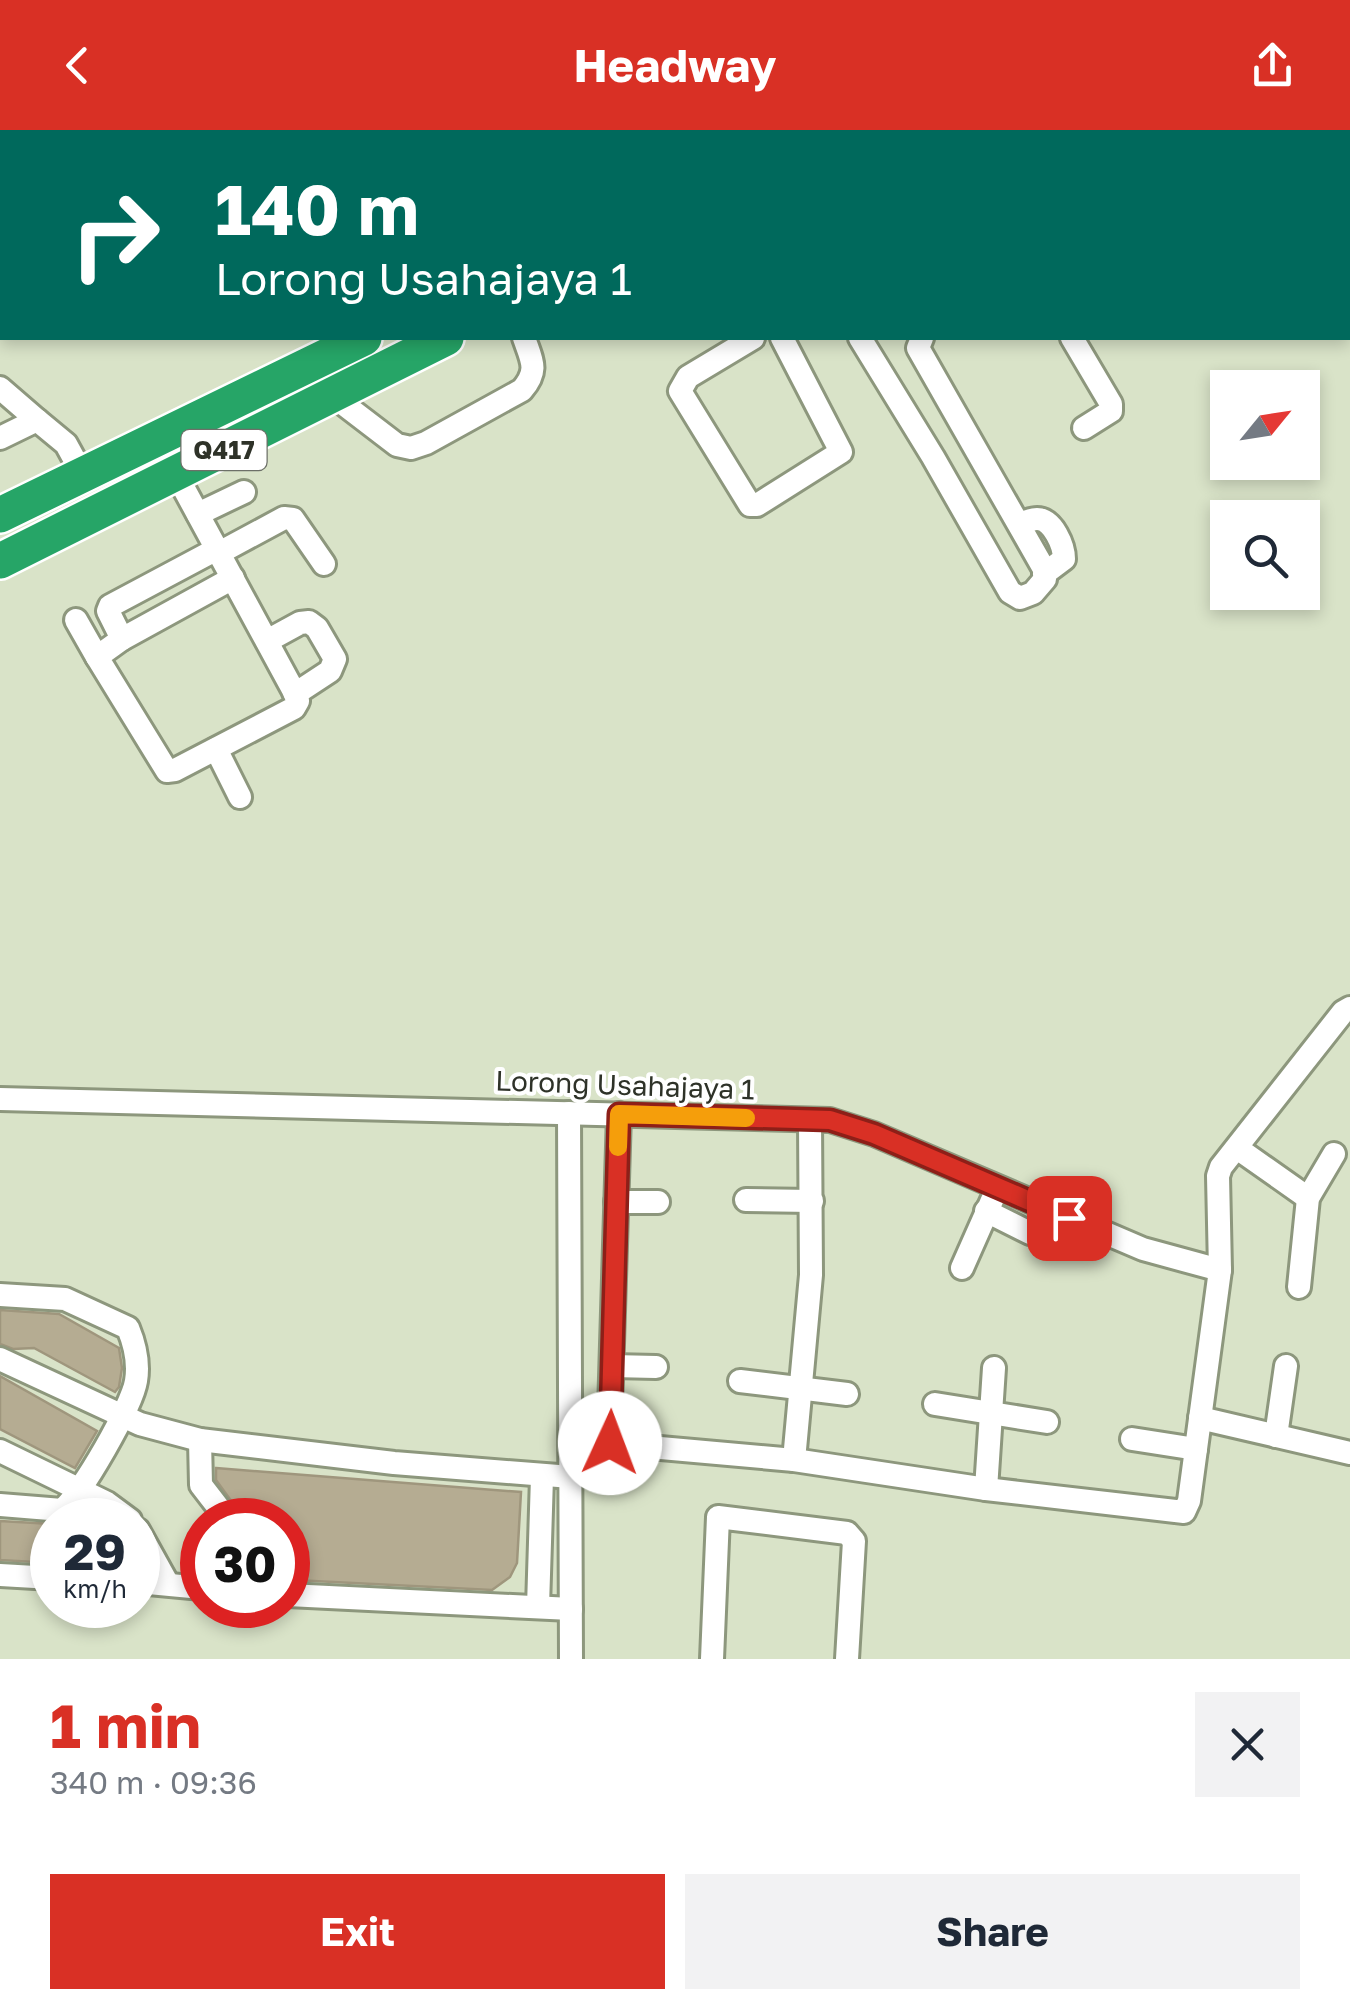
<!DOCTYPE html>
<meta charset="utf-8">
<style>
body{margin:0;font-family:"Golos Text",sans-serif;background:#f2f2f3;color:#1f2937;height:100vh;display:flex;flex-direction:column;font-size:38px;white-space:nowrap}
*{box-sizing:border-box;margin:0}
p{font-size:32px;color:#747a83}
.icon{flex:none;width:55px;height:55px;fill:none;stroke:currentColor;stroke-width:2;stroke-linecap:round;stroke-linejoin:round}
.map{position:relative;height:1529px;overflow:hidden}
.side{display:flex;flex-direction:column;background:#fff;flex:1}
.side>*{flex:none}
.banner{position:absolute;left:0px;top:0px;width:1350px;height:210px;box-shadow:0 5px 15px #0003;background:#00695c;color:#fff;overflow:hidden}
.needle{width:65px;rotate:60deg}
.controls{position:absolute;left:1210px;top:240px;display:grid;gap:20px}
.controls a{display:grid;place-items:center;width:110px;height:110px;border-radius:0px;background:#fff;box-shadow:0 5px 15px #0003;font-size:50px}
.speed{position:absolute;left:30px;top:1368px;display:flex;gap:20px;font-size:50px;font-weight:700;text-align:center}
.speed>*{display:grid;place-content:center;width:130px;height:130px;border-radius:50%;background:#fff;box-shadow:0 5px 15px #0003;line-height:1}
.speed small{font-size:25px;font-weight:400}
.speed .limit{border:15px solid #d22;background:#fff;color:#111}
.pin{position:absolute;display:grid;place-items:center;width:85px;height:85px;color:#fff;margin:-42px;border-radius:20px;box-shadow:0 5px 15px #0006}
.me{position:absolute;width:110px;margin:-55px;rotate:2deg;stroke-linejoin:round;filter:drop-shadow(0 0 8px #0008)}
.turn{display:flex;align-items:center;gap:35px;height:210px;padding:0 50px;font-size:45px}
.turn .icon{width:130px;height:130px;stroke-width:2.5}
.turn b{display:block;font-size:70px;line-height:85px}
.round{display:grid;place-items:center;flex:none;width:105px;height:105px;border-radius:0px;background:#f2f2f3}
.overview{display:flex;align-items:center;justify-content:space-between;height:170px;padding:0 50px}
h1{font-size:60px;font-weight:700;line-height:75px;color:#d93025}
.cta{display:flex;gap:20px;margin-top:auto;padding:20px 50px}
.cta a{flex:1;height:115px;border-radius:0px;background:#d93025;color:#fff;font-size:40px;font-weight:700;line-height:115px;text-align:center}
.cta a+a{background:#f2f2f3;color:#1f2937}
header{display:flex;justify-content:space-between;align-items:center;height:130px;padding:0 50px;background:#d93025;color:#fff;font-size:45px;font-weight:700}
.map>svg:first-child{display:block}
</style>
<header><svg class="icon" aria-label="back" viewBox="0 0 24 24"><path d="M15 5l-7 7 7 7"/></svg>Headway<svg class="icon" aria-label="share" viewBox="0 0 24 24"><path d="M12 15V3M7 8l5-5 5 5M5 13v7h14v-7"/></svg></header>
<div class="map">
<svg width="1350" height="1529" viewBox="0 0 1350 1529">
<rect width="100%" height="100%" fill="#d9e3c8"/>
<g fill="#b5ac92" stroke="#9f967d" stroke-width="2.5">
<path d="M0 1180 59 1184 119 1218 122 1238 119 1257 115 1262 34 1218 13 1219 0 1214Z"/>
<path d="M0 1246 97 1301 75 1338 0 1299Z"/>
<path d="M216 1338 521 1362 517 1433 510 1447 492 1460 294 1450 288 1442V1390H245L216 1350Z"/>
<path d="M0 1391 52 1394V1433L0 1430Z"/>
</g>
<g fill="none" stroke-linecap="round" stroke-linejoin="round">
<g stroke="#8d977d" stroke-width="28">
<g id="minor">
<path d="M634 0 635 2"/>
<path d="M1268 0 1269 2"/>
<path d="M1231 2 1236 0"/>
<path d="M1348 75 1350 73"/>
<path d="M753 208 688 247 680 261 750 375H757L841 322 782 208"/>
<path d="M860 208 933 327 1010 462 1020 468 1033 463 1045 449 1044 439 918 218 922 208"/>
<path d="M1072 208 1111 274V281L1084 298"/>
<path d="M0 258 37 290 0 308"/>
<path d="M333 266 397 315 411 318 426 313 522 260C539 240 532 231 524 208"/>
<path d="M37 290 66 314 83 345"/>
<path d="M176 344 292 558 298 571 294 578 175 640 167 641 97 527 122 509 108 481 110 476 217 419"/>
<path d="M198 384 244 362"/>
<path d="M1020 393C1026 392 1031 389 1037 389 1053 389 1064 416 1064 429L1044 444"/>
<path d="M219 423 284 388 293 389 324 434"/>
<path d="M76 490 97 527"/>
<path d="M122 509 233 448"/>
<path d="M267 511 300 493 309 492 317 498 335 529 330 541 295 564"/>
<path d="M216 619 240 667"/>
<path d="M0 969 830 990 874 1004 1143 1119 1220 1140"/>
<path d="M569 983 571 1529"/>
<path d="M1237 1018 1308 1068"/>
<path d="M746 1070 812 1071"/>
<path d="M616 1072H658"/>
<path d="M986 1081 1030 1103"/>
<path d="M962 1138 997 1059"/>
<path d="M1299 1157 1308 1068 1334 1024"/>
<path d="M0 1165 65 1169 128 1198C135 1215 139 1233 136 1251 132 1276 81 1365 62 1380L0 1375"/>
<path d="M0 1229 140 1294 200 1310 394 1333 571 1347"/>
<path d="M612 1236 656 1237"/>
<path d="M740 1251 847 1264"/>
<path d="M935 1274 1047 1292"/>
<path d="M1200 1288 1350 1323"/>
<path d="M1276 1306 1286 1236"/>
<path d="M1132 1309 1196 1319"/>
<path d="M200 1310 201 1355 228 1390"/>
<path d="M571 1310 794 1330 986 1359 1184 1382 1189 1371 1220 1140 1218 1046 1221 1037 1343 882 1350 878"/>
<path d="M609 1313 619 984"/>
<path d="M0 1321 107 1373 130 1390"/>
<path d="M794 1330 811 1145 810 990"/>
<path d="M986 1359 994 1238"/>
<path d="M138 1400 168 1454"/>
<path d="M0 1445 52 1448"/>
<path d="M138 1452 202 1458"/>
<path d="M288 1465 571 1479"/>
<path d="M538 1477 542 1347"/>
<path d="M712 1529 718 1387 847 1403 854 1411 847 1529"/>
</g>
</g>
<g stroke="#fff" stroke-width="40">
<g id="highway">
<path d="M723 2 727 0"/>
<path d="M803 2 807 0"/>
<path d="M0 385 364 208"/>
<path d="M0 431 446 208"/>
</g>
</g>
<use href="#minor" stroke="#fff" stroke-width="22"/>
<use href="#highway" stroke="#26a567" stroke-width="35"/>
</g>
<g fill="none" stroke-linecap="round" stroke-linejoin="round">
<g stroke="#8d1f18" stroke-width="25">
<path id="route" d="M610 1313 619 984 830 990 874 1004 1069 1088"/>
</g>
<use href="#route" stroke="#d93025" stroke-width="18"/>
<path stroke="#f59e0b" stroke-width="18" d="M618 1017 619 984 746 988"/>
</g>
<g text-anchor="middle" stroke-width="8" stroke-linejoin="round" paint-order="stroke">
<rect fill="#fff" stroke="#6d7068" stroke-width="2.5" x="181.5" y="300" width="85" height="40" rx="8"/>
<g font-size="25" font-weight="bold" fill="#2e3228">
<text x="224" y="329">Q417</text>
</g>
<g font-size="28" fill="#2e3228" stroke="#fff">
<text transform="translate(625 955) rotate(2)" y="10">Lorong Usahajaya 1</text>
</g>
</g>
</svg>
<div class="controls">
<a><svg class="needle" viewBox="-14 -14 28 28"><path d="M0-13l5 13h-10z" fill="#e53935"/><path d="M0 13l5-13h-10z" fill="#747a83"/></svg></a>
<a><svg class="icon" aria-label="search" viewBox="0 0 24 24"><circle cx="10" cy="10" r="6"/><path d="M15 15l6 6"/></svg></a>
</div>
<div class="speed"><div>29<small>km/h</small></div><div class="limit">30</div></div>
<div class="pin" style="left:1069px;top:1088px;background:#d93025"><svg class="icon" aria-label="arrive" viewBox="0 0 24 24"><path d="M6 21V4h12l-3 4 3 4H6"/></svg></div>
<svg class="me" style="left:610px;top:1313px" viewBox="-20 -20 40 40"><circle r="19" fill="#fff"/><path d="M0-13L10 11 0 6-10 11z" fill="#d93025"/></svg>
<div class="banner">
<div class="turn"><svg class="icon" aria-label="right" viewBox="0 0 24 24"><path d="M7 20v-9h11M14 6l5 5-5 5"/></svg><div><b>140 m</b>Lorong Usahajaya 1</div></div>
</div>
</div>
<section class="side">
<div class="overview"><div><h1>1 min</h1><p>340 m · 09:36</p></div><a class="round"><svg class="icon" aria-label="close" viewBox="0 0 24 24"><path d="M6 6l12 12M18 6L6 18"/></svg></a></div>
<div class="cta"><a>Exit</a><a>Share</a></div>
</section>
